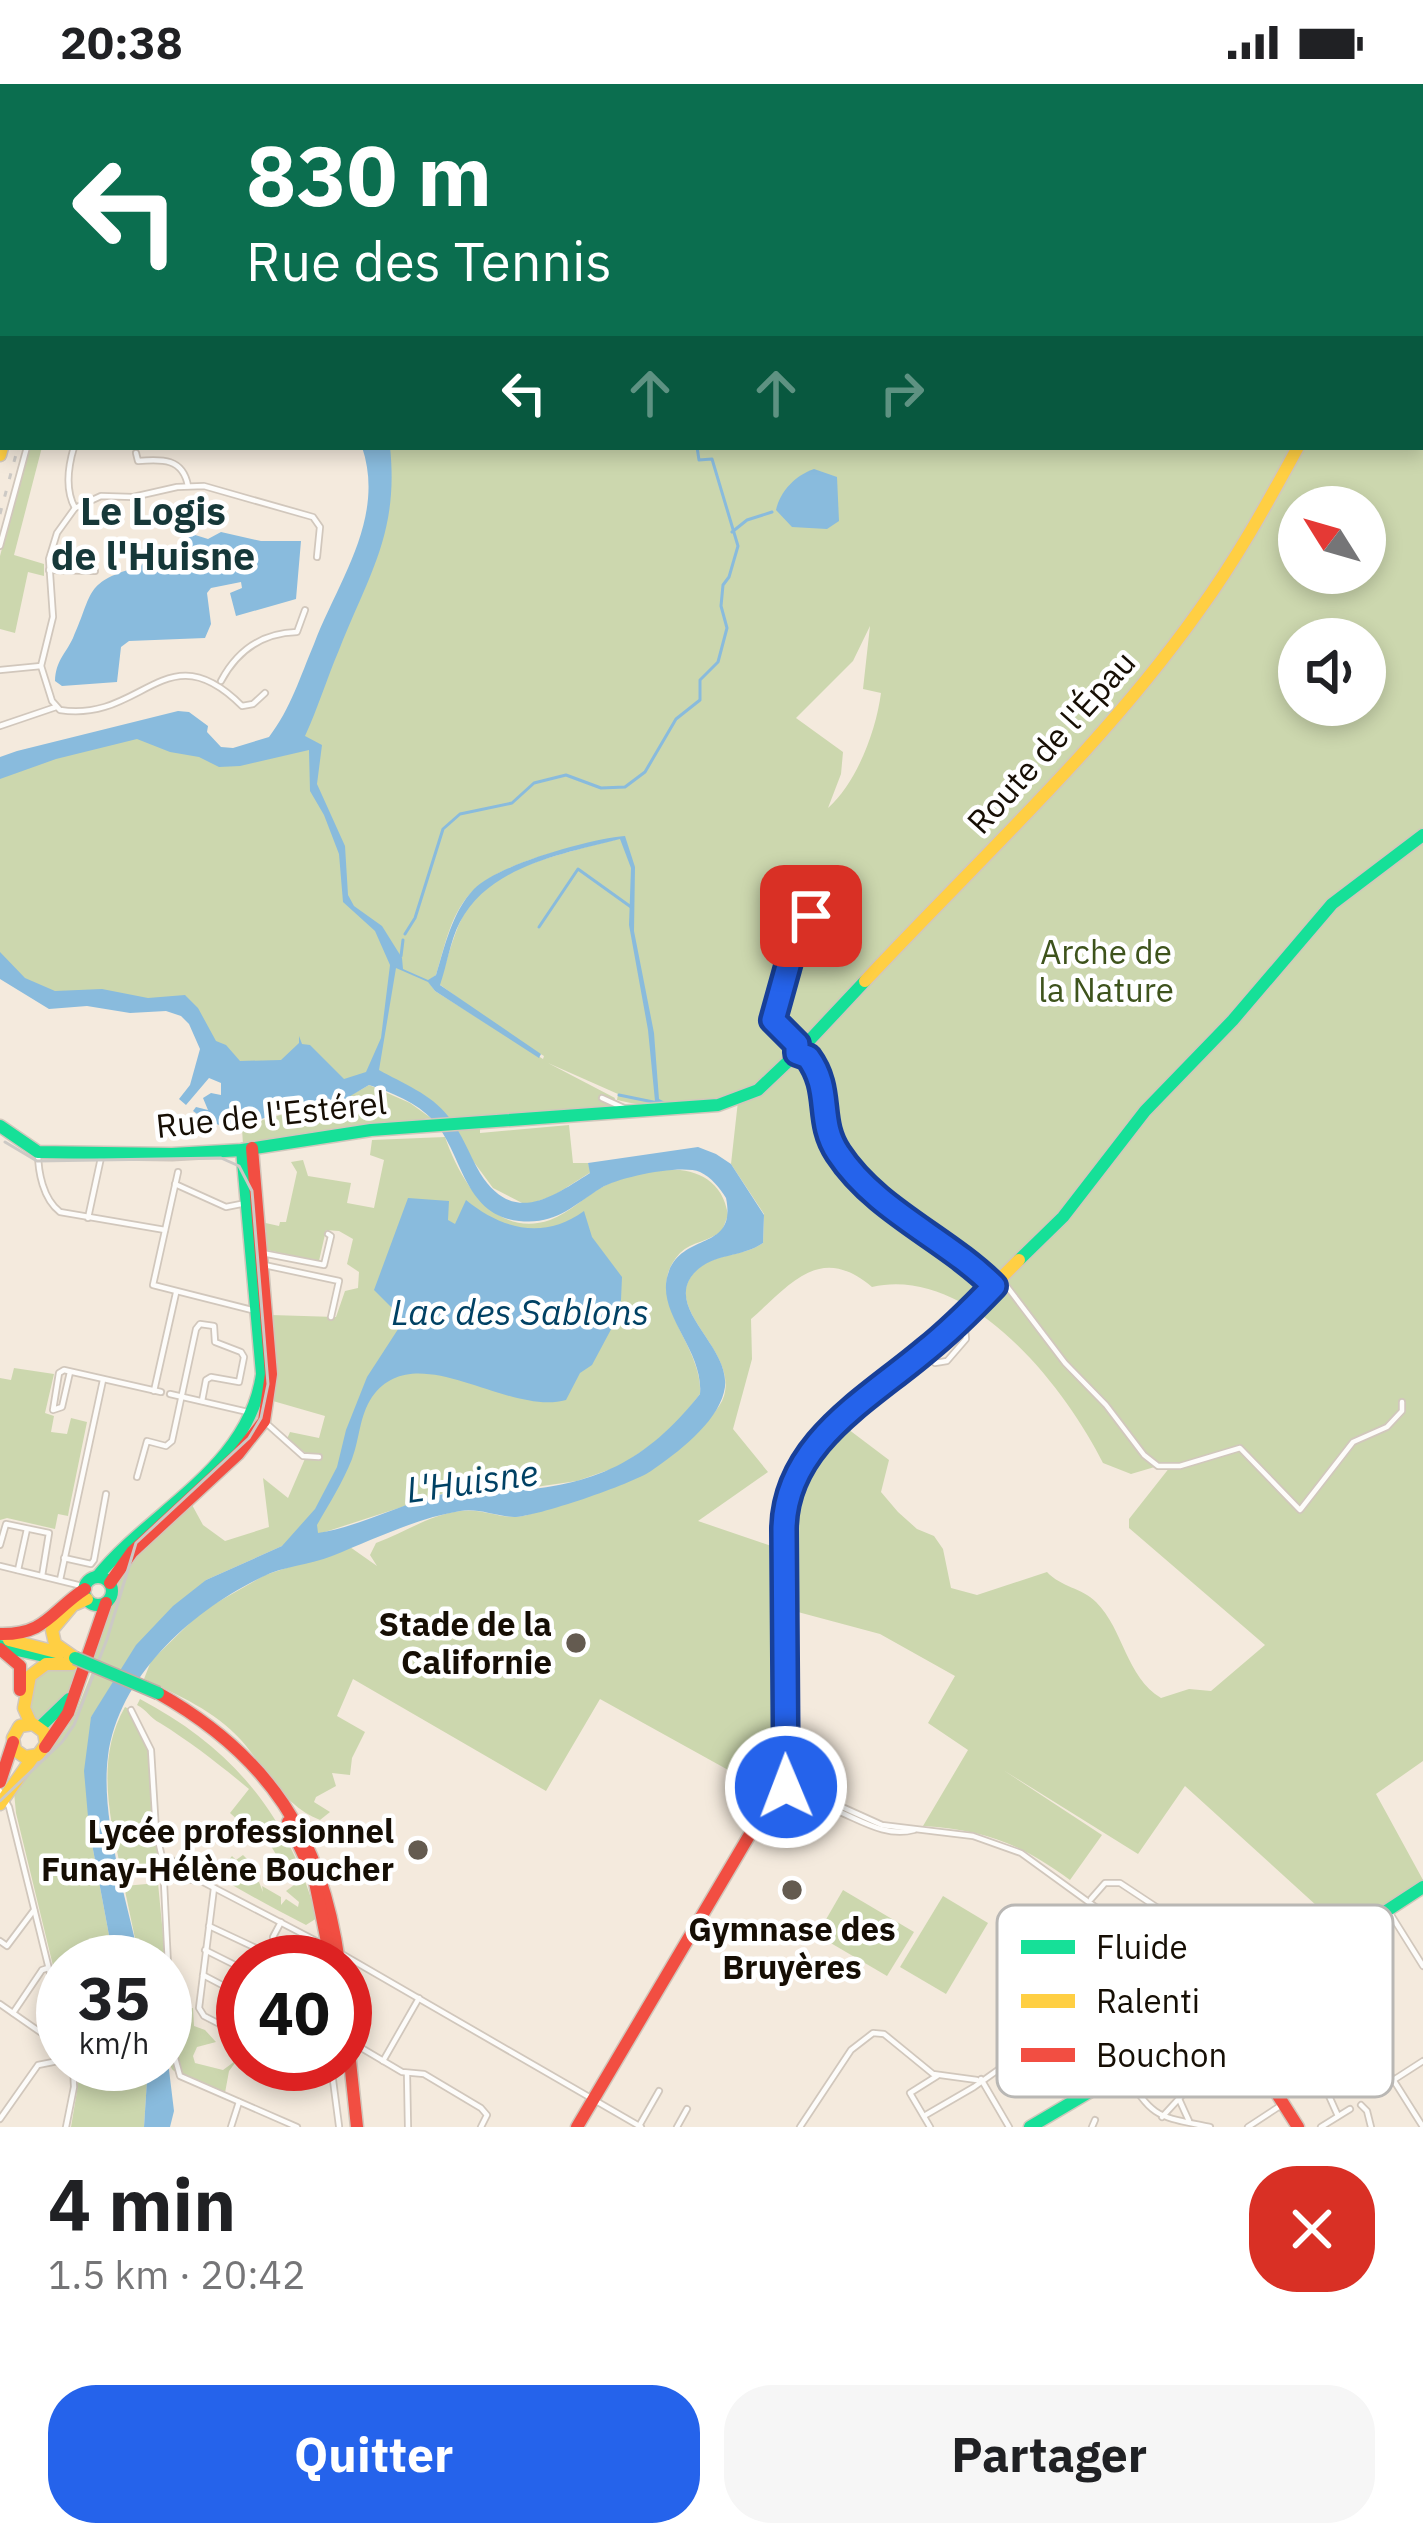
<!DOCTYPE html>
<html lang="fr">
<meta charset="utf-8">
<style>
body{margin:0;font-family:"IBM Plex Sans",sans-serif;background:#f6f6f6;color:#202124;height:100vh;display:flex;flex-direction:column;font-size:45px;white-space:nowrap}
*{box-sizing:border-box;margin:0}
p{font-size:39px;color:#757577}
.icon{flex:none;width:66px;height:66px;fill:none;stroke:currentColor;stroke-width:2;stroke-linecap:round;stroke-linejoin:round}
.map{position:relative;height:2043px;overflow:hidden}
.panel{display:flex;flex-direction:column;background:#fff;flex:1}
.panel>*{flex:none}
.guide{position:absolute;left:0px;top:0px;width:1425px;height:366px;box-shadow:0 6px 18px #0003;background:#0b6e4f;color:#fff;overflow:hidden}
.needle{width:78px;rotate:307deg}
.fabs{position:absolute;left:1278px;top:402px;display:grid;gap:24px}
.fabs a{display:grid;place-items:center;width:108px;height:108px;border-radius:50%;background:#fff;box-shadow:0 6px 18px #0003;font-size:60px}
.speed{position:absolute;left:36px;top:1851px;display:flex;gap:24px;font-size:60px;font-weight:700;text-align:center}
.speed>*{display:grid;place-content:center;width:156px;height:156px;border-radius:50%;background:#fff;box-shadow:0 6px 18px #0003;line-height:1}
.speed small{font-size:30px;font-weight:400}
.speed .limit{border:18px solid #d22;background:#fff;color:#111}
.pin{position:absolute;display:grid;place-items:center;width:102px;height:102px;color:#fff;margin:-51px;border-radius:24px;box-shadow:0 6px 18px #0006}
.me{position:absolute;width:132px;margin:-66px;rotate:359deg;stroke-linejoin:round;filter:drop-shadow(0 0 9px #0008)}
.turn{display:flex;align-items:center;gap:42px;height:252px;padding:0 48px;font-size:54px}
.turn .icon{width:156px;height:156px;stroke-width:2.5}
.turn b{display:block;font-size:84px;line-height:102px}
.lanes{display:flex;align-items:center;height:114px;padding:0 48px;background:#0003;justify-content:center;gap:60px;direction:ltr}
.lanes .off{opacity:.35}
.round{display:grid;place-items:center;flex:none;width:126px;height:126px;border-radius:48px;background:#f6f6f6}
.headline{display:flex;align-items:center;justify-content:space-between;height:204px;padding:0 48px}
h1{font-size:72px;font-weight:700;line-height:90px}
.cta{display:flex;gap:24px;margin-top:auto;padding:24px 48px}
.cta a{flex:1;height:138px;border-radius:48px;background:#2563eb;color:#fff;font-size:48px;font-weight:700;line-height:138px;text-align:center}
.cta a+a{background:#f6f6f6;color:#202124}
.status{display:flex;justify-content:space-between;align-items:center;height:84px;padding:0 60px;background:#fff;direction:ltr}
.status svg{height:33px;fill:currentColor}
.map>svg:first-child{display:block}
</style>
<div class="status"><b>20:38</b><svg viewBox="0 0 49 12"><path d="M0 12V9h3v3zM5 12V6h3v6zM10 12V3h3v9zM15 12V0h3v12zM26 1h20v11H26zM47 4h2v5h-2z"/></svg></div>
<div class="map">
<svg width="1423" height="2043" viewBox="0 0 1423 2043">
<rect width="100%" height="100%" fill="#f4eadd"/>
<g fill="#ccd7ae" fill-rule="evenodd">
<path d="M323 0H1423V1677L1376 1710 1423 1796 1345 1845 1340 1835 1317 1822 1185 1702 1138 1770 1003 1686 1102 1751 1070 1796C1020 1759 984 1746 923 1742L968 1666 928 1639 955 1592 880 1550 783 1524C787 1441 782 1405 844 1342L889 1376 881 1408 898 1428 917 1445 934 1452 943 1465 951 1504 977 1511 1047 1488C1061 1503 1082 1504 1096 1518 1124 1546 1126 1593 1161 1614L1189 1605 1211 1607 1265 1561 1129 1444V1435L1170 1383 1158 1382 1131 1390 1103 1379C1064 1302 970 1181 872 1203 820 1159 792 1199 751 1235L752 1275 733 1345 768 1388 698 1437 780 1465 779 1678 746 1661 730 1687 600 1615 546 1707 353 1595 337 1632 365 1648 352 1674 350 1691 332 1689 336 1702 316 1713 314 1718 330 1728 320 1736C283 1722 266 1684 241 1656 215 1627 178 1611 144 1595L151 1577 202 1527 265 1491 350 1463 377 1482 370 1471 376 1459C406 1448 429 1431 460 1427 479 1424 497 1433 515 1433 528 1433 546 1423 559 1419 618 1400 651 1394 696 1348 705 1339 720 1325 724 1312 737 1268 668 1229 690 1194 707 1167 740 1175 763 1159L764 1130 731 1080 739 1008C699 1024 658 1026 617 1016L618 1010 548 979 615 1014 611 1027 480 1037V1049L569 1041 573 1079H588L591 1088 553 1112 526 1121 493 1104 440 1032 377 996 346 1000 308 966 305 968 340 1005C322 1012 295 1014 288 992L295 974 284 983 237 987 198 941 170 925 46 918 0 889V684L176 634 227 673 288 651 360 489 377 363H1422V3ZM1299 423H1365V489H1299ZM870 542 863 605 881 609C876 647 857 698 828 724L841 690 843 668 796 634 853 577ZM1299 555H1365V621H1299ZM618 755C580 765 501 782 476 812 455 837 450 870 439 900L513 954 544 972 543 975 435 907 428 897 436 891C445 862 451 826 475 805 503 778 580 760 618 755Z"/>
<path d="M29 363H42L14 471 44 480V492L28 488 15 549 0 545V472Z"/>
<path d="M369 1001 410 1019 431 1034 243 1061 242 1044C284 1025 329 1026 369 1001Z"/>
<path d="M445 1053C460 1096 494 1155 550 1136 570 1129 587 1110 606 1101 648 1081 719 1071 728 1131L722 1147C710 1157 691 1158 680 1169 639 1213 704 1261 700 1310L670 1348 620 1382 577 1397 508 1407 445 1409 282 1462 206 1496 91 1633 89 1744 114 1878H63V1923L16 1729 13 1698H23L19 1695 55 1660 70 1640 49 1657 45 1644 66 1623 71 1637 74 1633 96 1578 90 1575 107 1522 114 1514C119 1471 162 1449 191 1419L203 1441 225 1457 269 1443 263 1394 288 1414 307 1370 287 1355 290 1348 319 1354 325 1332 273 1317 271 1231 336 1233 345 1207 358 1204 359 1188 347 1180 353 1155 339 1147 326 1146 319 1177 262 1165 261 1138 279 1142 280 1138H286L297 1088 291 1078 303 1076 308 1092 351 1099 347 1119 374 1124 384 1076 370 1071 372 1056Z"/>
<path d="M14 1284 54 1290 45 1329 54 1332 51 1348 67 1350 71 1334 87 1338 69 1426 68 1432 58 1430 55 1445 7 1434 0 1436V1294L11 1296Z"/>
<path d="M41 1584H74L78 1590C70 1610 55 1640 31 1636 27 1614 25 1601 41 1584Z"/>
<path d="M140 1615C233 1664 289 1732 317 1834L306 1841C265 1820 228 1799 189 1776L191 1765 226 1795 231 1790 223 1783 232 1772 236 1776 243 1771 247 1775 238 1795 259 1798 263 1808 262 1802 281 1813V1821L286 1815 298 1823 299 1818 286 1807 294 1801 271 1762 252 1749 254 1744 250 1747 230 1729 249 1705C220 1681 192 1659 160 1639 150 1634 147 1626 137 1621Z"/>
<path d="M125 1623 131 1626 151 1666 163 1789 122 1790C110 1735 95 1675 125 1623Z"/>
<path d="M165 1797 173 1907 182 1908 184 1925 193 1924 194 1942 205 1946 216 1958 197 1963 193 1972 195 1979 223 1986 238 1975 229 1987 225 2009C215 2005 176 1991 172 1985 165 1974 165 1930 165 1916L170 1912 165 1910V1857V1878H140L124 1802 158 1799 163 1851 161 1800Z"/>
<path d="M843 1806 914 1848 887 1892 817 1851Z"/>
<path d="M943 1812 988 1839 946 1910 900 1883Z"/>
<path d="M76 1980H148L144 2043H71L78 2001Z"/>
</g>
<g fill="#89bbdd">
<path d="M362 363H390C399 449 369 490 339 566 327 594 318 624 305 652L322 661 317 700 345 762 348 811 354 822 382 842 402 874 403 885 428 896 436 891C445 862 452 828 474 805 499 780 590 755 625 752L635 783 634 847 654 949 659 1015 667 1019 666 1024 655 1017 648 946 629 841 631 784 620 755C562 770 489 782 460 838 450 857 447 881 440 901L541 970 539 974 435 907 428 898 396 884 379 986C402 999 431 1010 448 1032 462 1049 469 1070 480 1089 513 1142 552 1113 590 1089L588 1079 698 1063 716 1070 731 1080 764 1131 763 1159C740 1175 709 1168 691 1193 667 1228 735 1266 724 1308 716 1340 677 1369 651 1387 632 1400 536 1433 514 1433 495 1432 478 1424 460 1427 417 1434 372 1456 332 1472 310 1481 283 1482 262 1493 193 1526 119 1591 108 1672 100 1735 127 1816 140 1878H114L89 1744 84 1687 91 1633 136 1561 173 1522 206 1496 282 1462 315 1425 337 1383 346 1346 367 1293 404 1236 374 1206 408 1114 449 1117 448 1136 455 1140 466 1116C503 1146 544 1156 584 1127L592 1153 622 1193 621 1216 615 1238 592 1281 580 1289 566 1316C507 1333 416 1251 372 1313 359 1333 360 1354 352 1375 343 1398 329 1420 317 1441L318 1449C355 1444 403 1419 443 1410 464 1405 486 1409 508 1407 595 1402 646 1378 700 1310 704 1264 653 1228 669 1187 684 1148 737 1167 726 1114 720 1104 711 1093 700 1088 681 1080 619 1093 601 1104 572 1122 556 1141 519 1137 463 1131 463 1069 433 1036 417 1019 391 1008 369 1001L340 1018 276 1030 232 1045 207 1037 193 1027 196 1023 208 1026 203 1014 211 1009 221 1011V999L209 994 186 1021 179 1015 190 1001 200 965 189 940 181 932 166 927 130 929 87 922 49 925 0 895V868L25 894 55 907 102 905 148 914 185 911 198 924 216 957 226 961 240 977 281 976 299 959V952L302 960 310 961 344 995 366 988 381 954 390 881 375 847 343 818 339 770 324 731 310 707 309 666 240 682 219 683 199 673 170 668 137 655 56 675 0 695V673L17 667 178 627 189 628 208 642 207 648 221 663 233 664 269 653C291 624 300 593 314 560 338 497 386 434 362 363Z"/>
<path d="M814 385 837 393 839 437 827 445 792 443 776 426C780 407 796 391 814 385Z"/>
<path d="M221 448 261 457H301L296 515 236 532 230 509 242 504 241 498 211 504 207 509 211 540 205 554 129 557 121 563 117 598 62 602 55 597C56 576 65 571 73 554 94 508 83 498 141 482L147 471 172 465 192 450 208 455Z"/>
<path d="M165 1953 174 2027 170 2043H144L148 1980H165Z"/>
</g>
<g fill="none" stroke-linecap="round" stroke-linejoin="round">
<g stroke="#89bbdd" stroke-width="3">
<path d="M732 448 747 436 772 428"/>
<path d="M539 843 578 785 631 823"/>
<path d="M405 850 415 834 443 745 460 730 512 719 534 699 566 691 601 704 625 703 645 688 676 635 700 616V596L718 578 727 544 721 522 723 501 729 493 738 462 712 375 699 376 697 363"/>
<path d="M401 872 403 856"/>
<path d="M619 1011 663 1020"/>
</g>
<g stroke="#d1c7bc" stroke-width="8">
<g id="street">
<path d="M74 363C68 383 65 406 75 424"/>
<path d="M136 369 138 377C162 375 183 374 188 402"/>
<path d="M0 462 27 363"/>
<path d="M49 486 95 487"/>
<path d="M0 586 41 582"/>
<path d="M221 597C237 567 262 549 297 548L305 526"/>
<path d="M265 609 253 620 242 622C166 546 143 639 60 626L52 617 41 582 53 533 49 475 57 449 75 424 101 412 133 413 177 403 204 402 313 433 320 443 317 473"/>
<path d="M0 642 56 623"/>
<path d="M797 960C791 955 779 948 775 941 765 923 800 850 810 832"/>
<path d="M805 969C835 1006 813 1040 841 1074 885 1129 946 1156 994 1202"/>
<path d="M602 1014 624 1024"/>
<path d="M38 1068C38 1088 43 1115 60 1128L165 1146"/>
<path d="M178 1088 153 1201 256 1227"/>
<path d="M175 1100 226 1123 246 1119"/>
<path d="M88 1134 102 1069"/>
<path d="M262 1169 324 1181 331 1152 328 1150"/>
<path d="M264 1181 339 1197 331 1233"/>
<path d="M1002 1196 1065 1279 1106 1321 1144 1371 1158 1382H1180L1240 1364 1300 1426 1353 1358 1387 1343 1402 1327V1318"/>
<path d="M923 1269 935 1279 947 1277 966 1255 964 1234"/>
<path d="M70 1288 62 1323 53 1326 59 1289 64 1286 161 1308"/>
<path d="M154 1307 176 1209"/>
<path d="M170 1310 252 1329"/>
<path d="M266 1339 303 1372 319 1373"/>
<path d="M137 1393 147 1357 166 1362 172 1357 196 1245 200 1240 214 1242 215 1258 241 1268 244 1273 239 1298 211 1293 206 1296 202 1317"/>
<path d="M0 1461 6 1440 49 1449 42 1492"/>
<path d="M64 1474 91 1480 94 1476 106 1410"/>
<path d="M0 1482 82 1502"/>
<path d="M18 1486 27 1445"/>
<path d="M60 1496 103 1296"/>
<path d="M131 1626 151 1666 156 1747 163 1778 172 1963 180 1992 297 2043"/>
<path d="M0 1707 9 1723 63 1942"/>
<path d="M794 1710 831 1718 882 1741 973 1752 1021 1769 1196 1896 1226 1929"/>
<path d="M795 1719C838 1714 872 1757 914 1746"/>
<path d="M163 1778 172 1776 203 1798 324 1861"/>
<path d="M163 1789 197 1797"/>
<path d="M214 1804 199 1924 204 1932 243 1952"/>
<path d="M1091 1815 1105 1799H1120L1244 1881"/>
<path d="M1388 1826 1423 1882"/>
<path d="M209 1842 275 1873"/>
<path d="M0 1857 7 1862 34 1826"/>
<path d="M205 1866 243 1885"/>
<path d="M340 1869 641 2043"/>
<path d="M1316 1873 1423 2043"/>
<path d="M275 1878 273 1853 281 1838"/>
<path d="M1176 1881 1198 1852"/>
<path d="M203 1891 243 1912"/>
<path d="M0 1920 63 1964"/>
<path d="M13 1929 42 1886 48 1884"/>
<path d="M353 1959 402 1988 424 1990 481 2024 487 2031 481 2043"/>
<path d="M1330 1961 1317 1969 1316 1983 1338 2032"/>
<path d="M383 1977 419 1914"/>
<path d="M301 1980 333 1996 339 2042"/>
<path d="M1125 1988C1153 2035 1157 2032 1210 2043"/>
<path d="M407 1989 408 2043"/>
<path d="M981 1995 1009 2043"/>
<path d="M1296 1996 1310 2010H1325"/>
<path d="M1392 1997 1423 1977"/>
<path d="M1276 2008 1316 1983"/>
<path d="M1179 2015 1189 2037"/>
<path d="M1361 2021 1367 2027 1371 2043"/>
<path d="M924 2032 974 2003 1064 1939 1084 1918 1160 1869"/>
<path d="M1162 2033 1197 1995 1218 1982 1244 2009 1268 1997"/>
<path d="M0 2035 38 1981 63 1976"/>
<path d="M639 2042 659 2007"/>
<path d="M66 2043 74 2003 73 1980"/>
<path d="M231 2043 239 2018"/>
<path d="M677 2043 687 2025"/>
<path d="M800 2043 851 1966 873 1949 884 1950 933 1990 977 1996"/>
<path d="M930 2043 910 2009 937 1992"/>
<path d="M1092 2043 1095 2036"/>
<path d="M1248 2043 1283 2020"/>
<path d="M1321 2043 1350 2025"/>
</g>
</g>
<g stroke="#d1c7bc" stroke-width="15">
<g id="fast">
<path d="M72 3 73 0"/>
<path d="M0 41 3 43"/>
<path d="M0 112 3 110"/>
<path d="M0 1042 38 1068 172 1070 242 1066 371 1046 718 1021 758 1006 797 969V960H806L865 897"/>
<path d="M1019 1176 1063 1133 1145 1027 1233 936 1332 820 1423 751"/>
<path d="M97 1493C152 1425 249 1384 262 1290L242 1066"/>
<circle cx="98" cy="1507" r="14"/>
<path d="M0 1562 58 1575"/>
<path d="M40 1643 69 1615"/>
<path d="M1030 2043 1296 1886 1423 1803"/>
</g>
</g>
<g stroke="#d1c7bc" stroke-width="15">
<g id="slow">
<path d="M1422 106 1423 104"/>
<path d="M0 371 3 360"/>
<path d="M865 897C978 776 1102 663 1198 528 1236 476 1267 420 1298 363"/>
<path d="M9 1556 60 1569"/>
<path d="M75 1574 55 1560 52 1546 73 1521 87 1515"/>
<path d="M31 1640 24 1624 30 1592 46 1580H72"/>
<path d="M19 1643 13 1654 15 1666 25 1673 38 1671 46 1660 44 1648 33 1640 20 1642"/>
<path d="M786 1703 784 1431 794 1393 845 1330 949 1246 1019 1176"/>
<path d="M0 1720 33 1673"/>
<path d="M763 1730 792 1718 791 1706 782 1703"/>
</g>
</g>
<g stroke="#d1c7bc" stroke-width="15">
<g id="jam">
<path d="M110 1499 132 1468 238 1370 264 1337 271 1290 252 1064"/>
<path d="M0 1550C46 1551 51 1527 85 1505"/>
<path d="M0 1565 20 1582V1606"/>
<path d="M158 1609C268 1671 322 1753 339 1878"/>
<path d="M45 1663 68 1629 106 1519"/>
<path d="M0 1698 13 1658"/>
<path d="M288 1738 314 1793 331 1878"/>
<path d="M1226 1929 1298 2043"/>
<path d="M345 1930 357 2043"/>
<path d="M577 2043 772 1713 781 1690"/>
</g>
</g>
<use href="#street" stroke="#fdfcfa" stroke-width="4.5"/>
<use href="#fast" stroke="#16e098" stroke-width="12"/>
<use href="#slow" stroke="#ffcf43" stroke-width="12"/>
<use href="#jam" stroke="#f24e42" stroke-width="12"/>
<path stroke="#ccc9c5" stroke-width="3" d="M0 1717 62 1658 74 1641 107 1555 136 1459 249 1354 261 1334 268 1300 252 1107 239 1082 221 1074 37 1077 5 1058"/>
<g stroke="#ccc9c5" stroke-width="3" stroke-dasharray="6 12" stroke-linecap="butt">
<path d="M115 3V0"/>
<path d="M0 430 18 363"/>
</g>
<g stroke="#bfafa6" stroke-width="15" stroke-linecap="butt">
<path id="fast-bridge" d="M75 1574 158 1609"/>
</g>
<use href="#fast-bridge" stroke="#16e098" stroke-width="12"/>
</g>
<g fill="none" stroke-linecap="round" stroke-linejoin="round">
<g stroke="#184099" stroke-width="30">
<path id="route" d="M786 1703 784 1445C785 1360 867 1316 925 1267 950 1247 972 1225 994 1202 946 1154 876 1127 838 1069 816 1036 833 1007 808 973L797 969V960L773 936 793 864 811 832"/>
</g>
<use href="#route" stroke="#2563eb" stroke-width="21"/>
</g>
<g fill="#645b50" stroke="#fff" stroke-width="4.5">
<circle cx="576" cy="1559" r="12"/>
<circle cx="418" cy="1766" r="12"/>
<circle cx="792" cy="1806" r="12"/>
</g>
<g text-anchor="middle" stroke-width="9" stroke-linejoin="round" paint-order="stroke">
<g font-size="33" fill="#160e04" stroke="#fff">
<text transform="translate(1051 658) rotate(-48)" y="12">Route de l'Épau</text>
<text transform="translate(271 1030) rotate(-6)" y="12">Rue de l'Estérel</text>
</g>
<g font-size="33" fill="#3e531c" stroke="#fff">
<text x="1106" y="880">Arche de<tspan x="1106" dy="38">la Nature</tspan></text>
</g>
<g font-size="33" font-weight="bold" fill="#160e04" stroke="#fff" text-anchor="end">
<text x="552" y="1552">Stade de la<tspan x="552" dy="38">Californie</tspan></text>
<text x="394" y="1759">Lycée professionnel<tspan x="394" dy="38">Funay-Hélène Boucher</tspan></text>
<text x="792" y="1857" text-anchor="middle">Gymnase des<tspan x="792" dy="38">Bruyères</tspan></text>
</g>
<g font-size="36" font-style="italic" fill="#004164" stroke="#fff">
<text x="520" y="1241">Lac des Sablons</text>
<text transform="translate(472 1397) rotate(-8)" y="13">L'Huisne</text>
</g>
<g font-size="39" font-weight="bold" fill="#163839" stroke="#fff">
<text x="153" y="441">Le Logis<tspan x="153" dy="45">de l'Huisne</tspan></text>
</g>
</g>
<rect x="997" y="1821" width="396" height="192" rx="18" fill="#fff" stroke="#b9b7b4" stroke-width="3"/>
<rect x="1021" y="1856" width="54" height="14" fill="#16e098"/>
<rect x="1021" y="1910" width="54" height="14" fill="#ffcf43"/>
<rect x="1021" y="1964" width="54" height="14" fill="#f24e42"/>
<g font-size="33" fill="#160e04">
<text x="1096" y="1875">Fluide</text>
<text x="1096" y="1929">Ralenti</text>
<text x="1096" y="1983">Bouchon</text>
</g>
</svg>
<div class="fabs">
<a><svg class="needle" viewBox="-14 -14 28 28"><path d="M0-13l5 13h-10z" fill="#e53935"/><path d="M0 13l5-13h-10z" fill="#757577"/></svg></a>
<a><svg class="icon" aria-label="sound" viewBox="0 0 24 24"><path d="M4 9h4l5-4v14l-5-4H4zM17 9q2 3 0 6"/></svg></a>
</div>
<div class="speed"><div>35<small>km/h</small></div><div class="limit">40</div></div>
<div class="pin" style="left:811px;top:832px;background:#d93025"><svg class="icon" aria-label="arrive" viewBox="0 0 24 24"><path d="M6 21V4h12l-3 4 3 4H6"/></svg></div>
<svg class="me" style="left:786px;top:1703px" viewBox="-20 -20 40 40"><circle r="17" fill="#2563eb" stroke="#fff" stroke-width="3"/><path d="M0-11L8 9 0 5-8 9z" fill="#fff"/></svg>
<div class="guide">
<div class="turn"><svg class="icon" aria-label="left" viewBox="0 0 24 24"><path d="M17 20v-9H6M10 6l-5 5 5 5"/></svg><div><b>830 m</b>Rue des Tennis</div></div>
<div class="lanes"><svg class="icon" aria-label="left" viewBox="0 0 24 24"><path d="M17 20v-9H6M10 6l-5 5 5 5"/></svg><svg class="icon off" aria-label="ahead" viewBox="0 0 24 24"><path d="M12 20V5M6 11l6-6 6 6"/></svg><svg class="icon off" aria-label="ahead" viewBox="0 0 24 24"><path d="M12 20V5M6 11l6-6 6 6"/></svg><svg class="icon off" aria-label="right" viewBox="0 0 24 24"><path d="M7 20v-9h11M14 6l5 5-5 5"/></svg></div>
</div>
</div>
<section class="panel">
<div class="headline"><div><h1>4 min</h1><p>1.5 km · 20:42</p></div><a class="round" style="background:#d93025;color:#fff"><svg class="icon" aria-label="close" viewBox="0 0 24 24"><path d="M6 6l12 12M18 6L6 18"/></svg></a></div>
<div class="cta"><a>Quitter</a><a>Partager</a></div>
</section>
